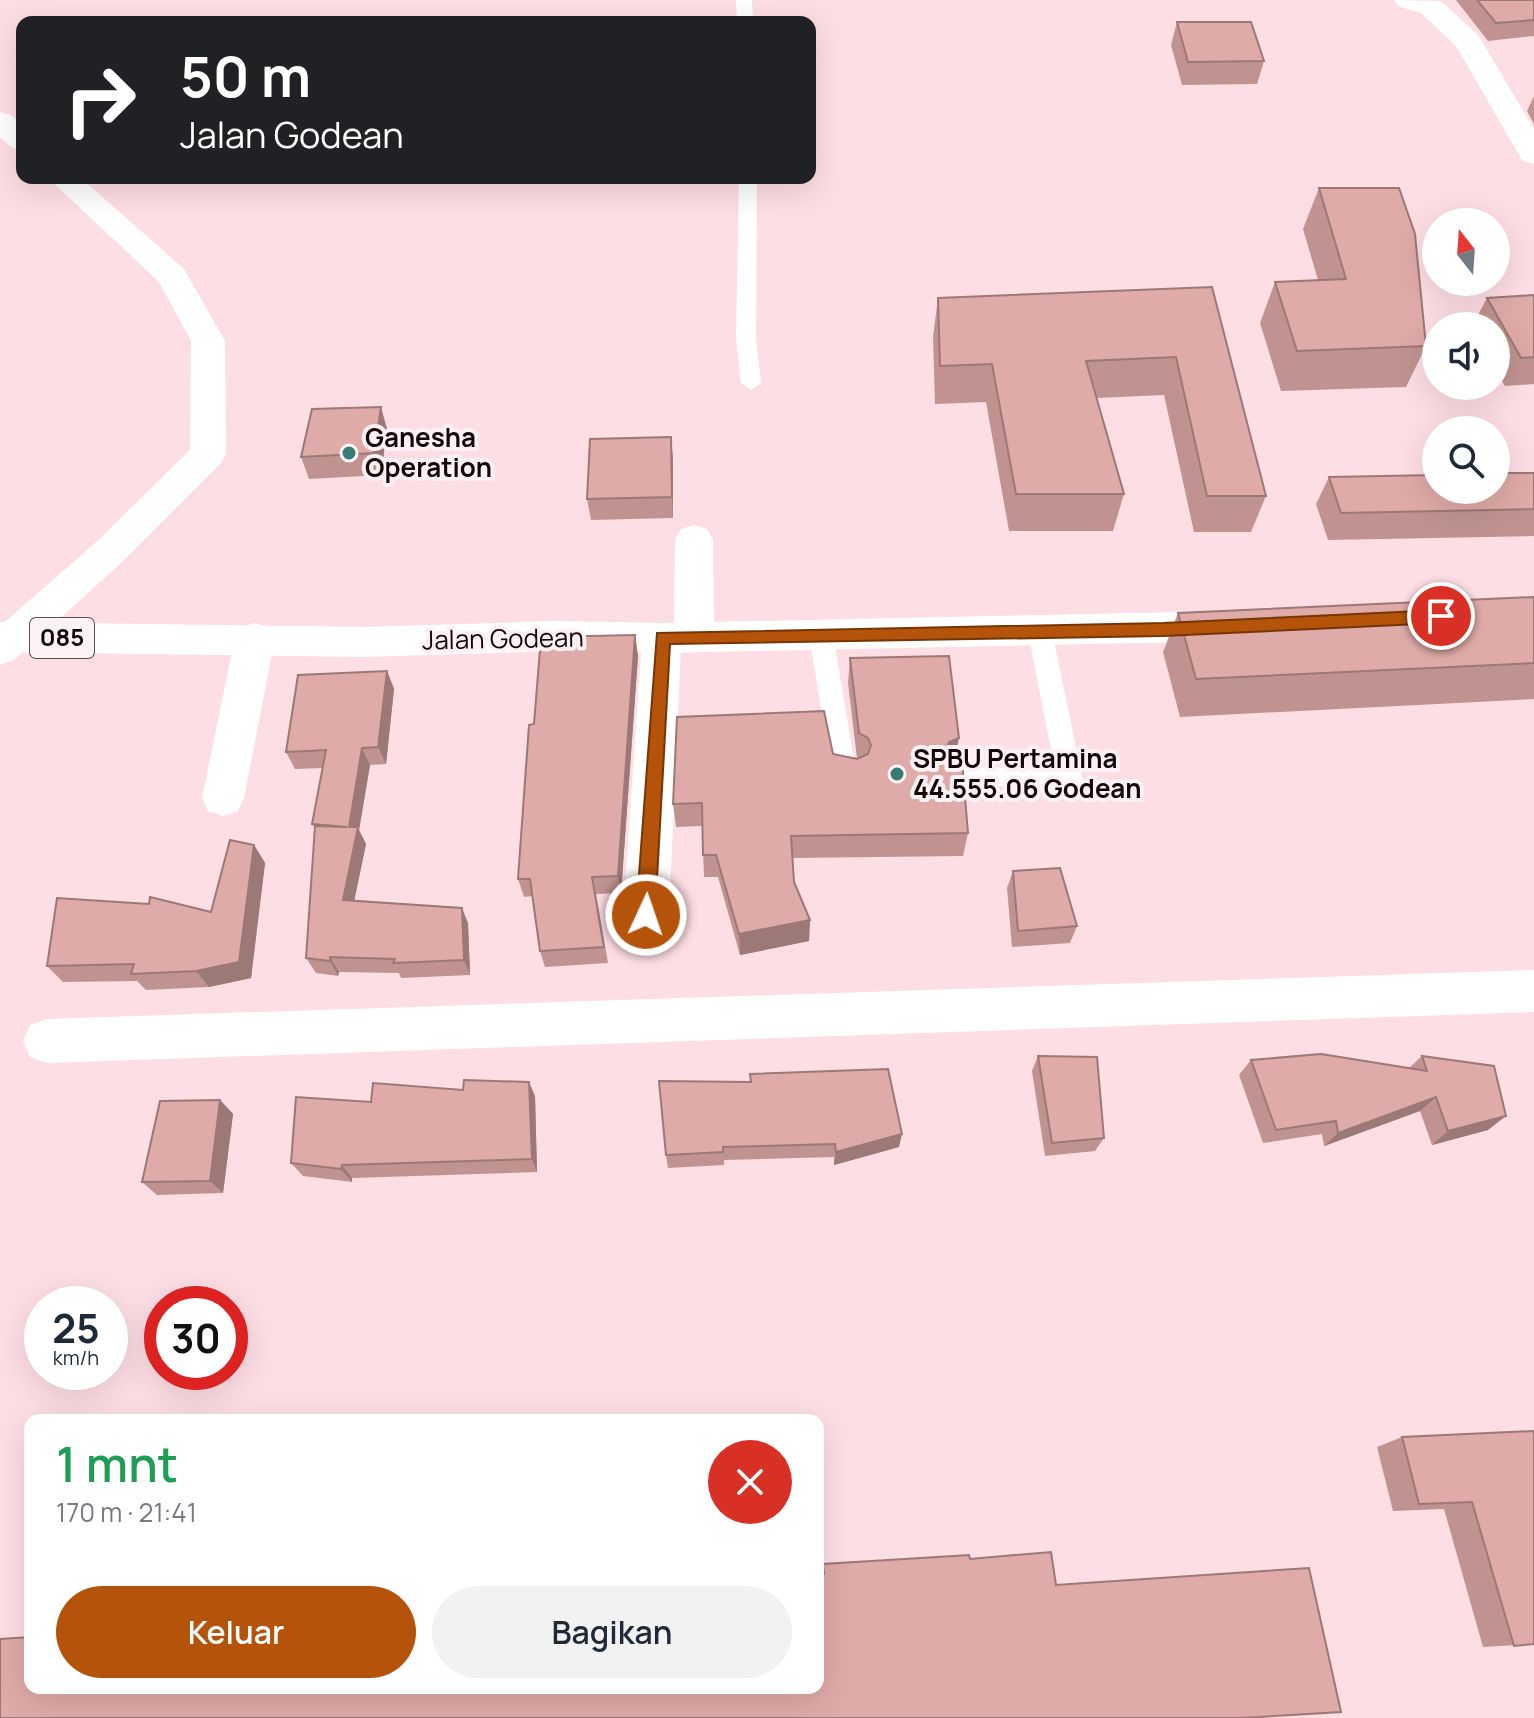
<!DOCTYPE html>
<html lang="id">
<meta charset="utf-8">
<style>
body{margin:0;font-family:Manrope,sans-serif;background:#f2f2f3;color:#1f2937;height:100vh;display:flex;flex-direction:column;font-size:30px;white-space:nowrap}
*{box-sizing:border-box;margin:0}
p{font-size:26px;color:#747a83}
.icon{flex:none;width:44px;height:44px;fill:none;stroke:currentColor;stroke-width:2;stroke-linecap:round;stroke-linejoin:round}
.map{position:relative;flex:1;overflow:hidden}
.side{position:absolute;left:24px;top:1414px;width:800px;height:280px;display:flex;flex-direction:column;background:#fff;border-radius:16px;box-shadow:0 8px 32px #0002}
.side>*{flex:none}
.banner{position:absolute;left:16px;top:16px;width:800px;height:168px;border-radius:16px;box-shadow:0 8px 32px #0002;background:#202124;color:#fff;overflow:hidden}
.needle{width:52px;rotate:343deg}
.fabs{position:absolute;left:1422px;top:208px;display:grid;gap:16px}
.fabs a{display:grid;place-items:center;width:88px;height:88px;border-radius:50%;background:#fff;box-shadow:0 8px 32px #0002;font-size:40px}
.speed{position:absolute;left:24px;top:1286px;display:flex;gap:16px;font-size:40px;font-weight:700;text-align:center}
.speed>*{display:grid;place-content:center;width:104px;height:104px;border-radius:50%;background:#fff;box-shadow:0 8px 32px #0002;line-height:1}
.speed small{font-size:20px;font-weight:400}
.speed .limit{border:12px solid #d22;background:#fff;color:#111}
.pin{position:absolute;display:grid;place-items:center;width:68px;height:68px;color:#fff;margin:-34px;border:4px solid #fff;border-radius:50%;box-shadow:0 2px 8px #0007}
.me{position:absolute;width:88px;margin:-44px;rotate:3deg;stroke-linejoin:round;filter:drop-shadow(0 0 6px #0008)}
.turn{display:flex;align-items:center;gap:28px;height:168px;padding:0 32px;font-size:36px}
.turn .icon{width:104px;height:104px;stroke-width:2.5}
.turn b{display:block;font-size:56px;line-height:68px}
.round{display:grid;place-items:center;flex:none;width:84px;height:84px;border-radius:42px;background:#f2f2f3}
.headline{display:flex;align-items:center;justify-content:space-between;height:136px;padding:0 32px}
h1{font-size:48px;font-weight:600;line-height:60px;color:#1e9e55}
.cta{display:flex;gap:16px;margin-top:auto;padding:16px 32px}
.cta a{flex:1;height:92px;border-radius:48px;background:#b45309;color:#fff;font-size:32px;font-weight:600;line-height:92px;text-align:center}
.cta a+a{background:#f2f2f3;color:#1f2937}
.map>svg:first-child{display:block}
</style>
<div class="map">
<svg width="1534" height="1718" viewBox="0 0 1534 1718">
<rect width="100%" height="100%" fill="#fedee5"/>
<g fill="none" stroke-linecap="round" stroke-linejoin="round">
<g fill="#fff" fill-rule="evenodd">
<path d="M736 0H752L753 22H737Z"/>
<path d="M739 178H757L756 339 761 383 751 390 741 383 736 339Z"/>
<path d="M1040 623 1048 626 1052 632 1083 781 1079 788 1070 791 947 782 943 775 947 768 956 765 1055 770 1028 632 1032 626Z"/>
<path d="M821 625 829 628 833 634 854 760 863 763 866 770 863 777 854 780 834 777 831 770 809 634 813 628Z"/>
</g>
<g fill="#fff" fill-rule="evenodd">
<path d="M1394 0 1441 1 1478 35 1534 129V164L1523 161 1519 155 1456 46 1421 13 1398 6Z"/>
<path d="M0 112 11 115 22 125V150L11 147 0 137Z"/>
<path d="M48 178H81L184 269 225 341 226 454 221 463 120 564 14 660 0 665V626L94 544 190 450 191 341 159 282Z"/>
<path d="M694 525 707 529 713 539 714 636 708 647 694 651 681 647 669 915 662 929 646 935 630 929 623 915 642 638 648 627 662 623 674 627 675 539 681 529Z"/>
<path d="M255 623 269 627 275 638 244 798 238 811 223 816 208 811 202 798 235 638 241 627Z"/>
<path d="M1534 970V1012L47 1063 30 1057 23 1041 30 1025 47 1019Z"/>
</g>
<path fill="#fff" fill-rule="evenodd" d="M1232 611 1246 615 1252 626 1246 637 1232 641 662 653 556 651 364 657 0 652V622L364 627 556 621 662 623Z"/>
</g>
<g fill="#c09390">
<path d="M1456 0H1534V36L1488 41Z"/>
<path d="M1177 22 1264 61 1257 84 1182 85 1171 45Z"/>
<path d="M1534 96V124L1527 111Z"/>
<path d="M1319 188 1426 346 1406 387 1281 391 1260 323 1275 282 1318 280 1303 229Z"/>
<path d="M1212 287 1266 496 1251 532H1194L1164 395 1097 398 1124 494 1113 531H1009L986 402 935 404 933 337 938 298Z"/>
<path d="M1534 295V384L1505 386 1496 370V326H1472L1487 298Z"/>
<path d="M387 429 381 475 309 479 301 457Z"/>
<path d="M673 459V518L591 520 587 499Z"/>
<path d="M1534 473V536L1328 540 1316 504 1329 477Z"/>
<path d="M1534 597V699L1180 717 1163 652 1178 613Z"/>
<path d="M635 635 638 656 621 893 596 894 608 963 545 967 540 951 533 896 524 897 518 879 534 724Z"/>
<path d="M850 658 954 761 968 833 963 856 792 858 794 882 810 920 809 941 740 955 718 877H704L702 826 676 827 673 804 833 754 858 758H857L848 683Z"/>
<path d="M387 671 394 689 386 764 370 765 359 830 366 844 354 901 468 923 470 975 401 978 399 973 339 972 338 976 316 973 306 958 315 829 312 824 323 768 295 769 286 752Z"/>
<path d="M254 845 265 863 251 978 209 987 146 990 137 981 63 982 47 966 211 912Z"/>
<path d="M1013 871 1077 926 1070 943 1012 947 1007 888Z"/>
<path d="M1038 1056 1104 1138 1095 1151 1045 1156 1032 1071Z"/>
<path d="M1422 1056 1488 1130 1432 1145 1420 1111 1324 1146 1322 1134 1263 1143 1239 1075 1251 1060 1409 1068Z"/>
<path d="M750 1074 899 1147 834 1165V1157L724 1160V1165L668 1168 666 1155 750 1082Z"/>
<path d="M535 1096 537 1172 352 1178V1182L303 1176 291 1163 371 1102Z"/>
<path d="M220 1100 233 1114 223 1193 157 1195 142 1182Z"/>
<path d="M1534 1431V1644L1483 1647 1444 1509 1393 1511 1377 1447 1402 1437Z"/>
</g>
<g fill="#9c7876">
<path d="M381 407 387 429 381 475 374 453Z"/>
<path d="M671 437 673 459V518L672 497Z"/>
<path d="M635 635 638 656 621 893 618 876Z"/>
<path d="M387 671 394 689 386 764 378 747Z"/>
<path d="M959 738 954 762 944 767 945 752 949 742Z"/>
<path d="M362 748 370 765 359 830 366 844 351 916 343 900 349 827Z"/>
<path d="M254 845 265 863 251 978 209 987 196 971Z"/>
<path d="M462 908 468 923 470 975 464 960Z"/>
<path d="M810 920 809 941 740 955 739 934Z"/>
<path d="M330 957 339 972 338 976 330 961Z"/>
<path d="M529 1082 535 1096 537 1172 532 1159Z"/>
<path d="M1436 1097 1420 1111 1324 1146 1338 1133Z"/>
<path d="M220 1100 233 1114 223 1193 210 1181Z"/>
<path d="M1506 1116 1488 1130 1432 1145 1448 1131Z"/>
<path d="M902 1134 899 1147 834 1165 836 1152Z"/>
<path d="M342 1165 352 1178V1182L341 1169Z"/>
</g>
<g fill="#dfaba8" stroke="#9c7876" stroke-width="2">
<path d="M1477 0H1534V20L1496 23Z"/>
<path d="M1177 22H1251L1264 61 1188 62Z"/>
<path d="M1319 188H1399L1415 234 1426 346 1297 351 1275 282 1346 279Z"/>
<path d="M1212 287 1266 496H1207L1176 357 1086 361 1124 494H1016L992 364 940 366 938 298Z"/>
<path d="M1534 295V357L1521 358 1487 298Z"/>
<path d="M381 407 374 453 301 457 312 409Z"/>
<path d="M671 437 672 497 587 499 590 439Z"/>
<path d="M1496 473H1534V509L1341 513 1329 477 1436 475V490H1496Z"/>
<path d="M1534 597V663L1196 679 1178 613Z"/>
<path d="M635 635 618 876 592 877 604 947 540 951 530 879H518L529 725 534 724 541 637Z"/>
<path d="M949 656 959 738 949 742 945 752 952 761 962 762 968 833 791 836 794 882 810 920 739 934 716 855H703L702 803 673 804 677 717 824 711 833 754 857 759 868 754 871 745 868 738 859 733 850 658Z"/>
<path d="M387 671 378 747 362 748 349 827H358L343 900 462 908 464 960 393 963 395 959 330 957V961L306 958 315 826 347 827 312 824 326 750 286 752 298 675Z"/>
<path d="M230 840 254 845 239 962 196 971 131 974 134 964 47 966 57 898 149 904 150 897 211 912Z"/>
<path d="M1060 868 1077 926 1018 931 1013 871Z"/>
<path d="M1321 1054 1427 1071 1422 1056 1494 1066 1506 1116 1448 1131 1436 1097 1338 1133 1336 1121 1276 1130 1251 1060Z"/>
<path d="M1038 1056 1097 1057 1104 1138 1052 1143Z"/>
<path d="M888 1069 902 1134 836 1152 835 1144 723 1147V1152L666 1155 659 1081 751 1082 750 1074Z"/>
<path d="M464 1080 529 1082 532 1159 342 1165 341 1169 291 1163 296 1097 371 1102 373 1083 463 1090Z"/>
<path d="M220 1100 210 1181 142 1182 160 1101Z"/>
<path d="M1534 1431V1644L1514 1646 1472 1502 1419 1504 1402 1437Z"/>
<path d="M1051 1552 1056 1585 1309 1568 1341 1712 1241 1718H0V1639L30 1637 28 1654H30V1688H818V1574H824L823 1564 969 1555 970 1559Z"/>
</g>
<path fill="#b45309" stroke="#753606" stroke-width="2" d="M1441 610 1449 616 1441 623 1163 636 670 644 655 915 652 921H639L636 915 657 633 1163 623Z"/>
<g fill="#367c72" stroke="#fcf1f4" stroke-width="3">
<circle cx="349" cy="453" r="8"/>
<circle cx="897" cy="774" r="8"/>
</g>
<g text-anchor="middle" stroke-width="8" stroke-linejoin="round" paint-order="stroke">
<rect fill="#fcf1f4" stroke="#5b4c50" stroke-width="2" x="30" y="618" width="64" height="40" rx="6"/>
<g font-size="24" font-weight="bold" fill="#16060a">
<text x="62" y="646">085</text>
</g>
<g font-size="26" font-weight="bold" fill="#16060a" stroke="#fcf1f4" text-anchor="start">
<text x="365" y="447">Ganesha<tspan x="365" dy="30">Operation</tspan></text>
<text x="913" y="768">SPBU Pertamina<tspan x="913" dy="30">44.555.06 Godean</tspan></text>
</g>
<g font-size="26" fill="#16060a" stroke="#fcf1f4">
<text transform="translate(503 639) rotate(-1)" y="9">Jalan Godean</text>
</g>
</g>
</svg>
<div class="fabs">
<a><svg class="needle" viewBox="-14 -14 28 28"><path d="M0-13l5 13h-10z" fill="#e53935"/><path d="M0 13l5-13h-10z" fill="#747a83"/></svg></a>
<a><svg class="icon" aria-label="sound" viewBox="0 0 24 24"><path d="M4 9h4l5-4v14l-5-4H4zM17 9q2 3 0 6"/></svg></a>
<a><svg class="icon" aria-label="search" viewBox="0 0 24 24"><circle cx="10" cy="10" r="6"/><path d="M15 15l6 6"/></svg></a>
</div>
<div class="speed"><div>25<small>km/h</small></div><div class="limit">30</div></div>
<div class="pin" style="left:1441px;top:616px;background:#d93025"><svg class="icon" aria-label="arrive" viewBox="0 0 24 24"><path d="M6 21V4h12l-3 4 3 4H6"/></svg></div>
<svg class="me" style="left:646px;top:915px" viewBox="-20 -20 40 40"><circle r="17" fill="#b45309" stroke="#fff" stroke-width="3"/><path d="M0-11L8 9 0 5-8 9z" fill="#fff"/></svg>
<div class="banner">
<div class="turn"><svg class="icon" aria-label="right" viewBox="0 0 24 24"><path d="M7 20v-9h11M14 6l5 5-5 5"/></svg><div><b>50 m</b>Jalan Godean</div></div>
</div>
<section class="side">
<div class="headline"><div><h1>1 mnt</h1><p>170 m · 21:41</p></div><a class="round" style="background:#d93025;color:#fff"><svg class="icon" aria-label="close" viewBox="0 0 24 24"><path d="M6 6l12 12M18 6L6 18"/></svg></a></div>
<div class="cta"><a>Keluar</a><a>Bagikan</a></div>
</section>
</div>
